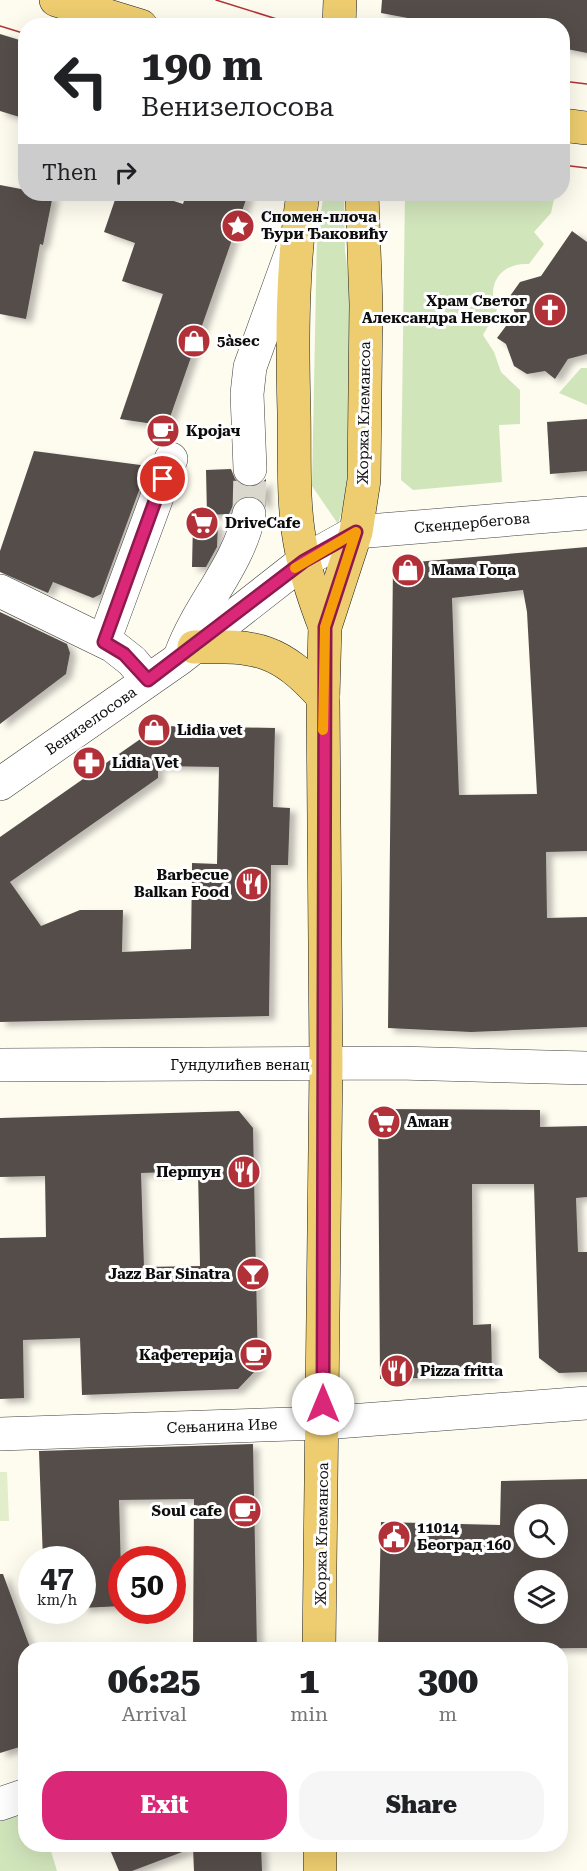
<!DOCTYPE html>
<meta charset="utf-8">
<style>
body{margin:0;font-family:"Roboto Serif",serif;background:#f6f6f6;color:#202124;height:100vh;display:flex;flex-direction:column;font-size:22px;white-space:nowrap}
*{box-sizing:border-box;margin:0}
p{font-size:20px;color:#757577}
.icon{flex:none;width:33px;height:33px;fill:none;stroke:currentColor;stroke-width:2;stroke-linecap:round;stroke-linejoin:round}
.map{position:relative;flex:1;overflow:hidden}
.sheet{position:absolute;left:18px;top:1642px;width:550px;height:210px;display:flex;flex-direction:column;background:#fff;border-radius:24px;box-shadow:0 6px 24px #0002}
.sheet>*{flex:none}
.hud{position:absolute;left:18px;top:18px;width:552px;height:183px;border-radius:24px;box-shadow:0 6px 24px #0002;background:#fff;color:#202124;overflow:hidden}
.fabs{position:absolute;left:514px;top:1504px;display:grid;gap:12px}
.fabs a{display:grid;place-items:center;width:54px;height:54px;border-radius:50%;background:#fff;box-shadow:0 6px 24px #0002;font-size:30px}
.speed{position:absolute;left:18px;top:1546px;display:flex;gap:12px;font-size:30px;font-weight:700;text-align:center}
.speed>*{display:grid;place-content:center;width:78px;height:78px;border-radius:50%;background:#fff;box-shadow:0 6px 24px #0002;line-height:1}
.speed small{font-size:15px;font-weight:400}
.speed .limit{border:9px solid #d22;background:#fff;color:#111}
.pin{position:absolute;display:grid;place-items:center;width:51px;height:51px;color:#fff;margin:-26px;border:3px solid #fff;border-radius:50%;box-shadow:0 2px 6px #0007}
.me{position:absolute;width:66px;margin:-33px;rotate:0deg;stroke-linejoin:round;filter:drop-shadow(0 0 4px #0008)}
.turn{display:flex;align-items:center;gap:21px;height:126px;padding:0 24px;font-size:27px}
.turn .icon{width:78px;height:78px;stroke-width:2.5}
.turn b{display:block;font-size:42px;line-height:51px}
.then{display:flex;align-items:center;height:57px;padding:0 24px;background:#0003;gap:12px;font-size:22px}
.eta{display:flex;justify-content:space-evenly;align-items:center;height:102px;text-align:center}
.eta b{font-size:36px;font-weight:800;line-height:42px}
.action{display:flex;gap:12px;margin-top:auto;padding:12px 24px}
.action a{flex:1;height:69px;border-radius:24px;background:#db2777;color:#fff;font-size:24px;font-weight:800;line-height:69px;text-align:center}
.action a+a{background:#f6f6f6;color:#202124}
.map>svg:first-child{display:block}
</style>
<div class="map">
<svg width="587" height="1871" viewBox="0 0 587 1871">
<defs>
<filter id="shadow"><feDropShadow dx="6" dy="4" stdDeviation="3" flood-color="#0004"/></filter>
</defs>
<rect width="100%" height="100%" fill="#fefbef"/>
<g fill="#d1e5bb">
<path d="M324 194H344L345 251 350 289 348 491 338 524 312 486 317 233Z"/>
<path d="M405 194H555L551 213 534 232 544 244 529 264C501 262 485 285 497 310L483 335 494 352 501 372 520 390V424L499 425 502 482 413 490 401 480Z"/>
<path d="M581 368H587V405L559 393Z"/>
<path d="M25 1812 26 1845H49L57 1871H0V1820Z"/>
</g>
<path fill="#e2edcc" d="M0 1472H7L9 1521H0Z"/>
<g fill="#554e4a" fill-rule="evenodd" filter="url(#shadow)">
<path d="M382 0H587V53L562 48V26H450L381 13Z"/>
<path d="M0 34 26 42V119L0 111Z"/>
<path d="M0 185 26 190V194L53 195 43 245 40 244 26 319 0 314Z"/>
<path d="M117 194H152L183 204 186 194H248L167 426 120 419 163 294 122 281 135 243 104 232Z"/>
<path d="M572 231 587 242V354L568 359 555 379 545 371 527 374 514 366 506 344 497 338 515 314 510 296 520 282 541 276Z"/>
<path d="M587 419V471L550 474 547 422Z"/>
<path d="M34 451 148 466 101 594 93 598 53 582 48 593 0 572V551Z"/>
<path d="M231 469 235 479 242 486 251 488 259 485 266 479V507L254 496H245L235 501 229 514 207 515 206 470Z"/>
<path d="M193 523 218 524 217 547 206 567H192Z"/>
<path d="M587 547V851L546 852 547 918 587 917V1027L471 1032 388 1028 393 564ZM523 590 527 612 537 794 459 795 452 598Z"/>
<path d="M0 612 67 644 70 653 66 674 0 724Z"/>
<path d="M159 726 275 728 273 807 290 808 288 865H271L269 1016 0 1022V837ZM158 766 219 767 217 864 192 863 191 949 122 952 123 910H80L41 926 10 882 158 778Z"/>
<path d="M378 1109 540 1110V1127L587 1126V1197L576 1198 578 1252H587V1372L559 1373 539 1358 534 1184H472L473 1325 491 1324 492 1376 380 1379Z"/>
<path d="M239 1111 253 1128 258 1368 238 1389 82 1395 80 1338 23 1340 24 1398 0 1399V1238L46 1237 45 1176 0 1177V1118ZM198 1171 200 1266 144 1267 141 1173Z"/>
<path d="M253 1444 257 1650H193L194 1499 119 1500 122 1606 82 1608V1560H43L39 1451Z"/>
<path d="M587 1479V1648L378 1650 381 1522 500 1525 501 1481ZM525 1515H558V1548H525ZM525 1581H558V1614H525Z"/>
<path d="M0 1574H3L31 1650H26V1745L0 1753Z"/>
<path d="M108 1845H261L262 1871H194L193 1848 132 1871H119Z"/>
</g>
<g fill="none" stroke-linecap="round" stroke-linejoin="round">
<path stroke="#dad7cd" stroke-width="33" stroke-dasharray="33 16" stroke-linecap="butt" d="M249 514 250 469"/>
<g stroke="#404040" stroke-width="34">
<g id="minor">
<path d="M250 469 247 394 250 367 293 248"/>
<path d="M0 591 113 646 132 661 148 680"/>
<path d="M104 641 171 459"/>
<path d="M181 654C199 605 239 565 249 514"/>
<path d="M0 784 179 659 304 561 356 532 587 513"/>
<path d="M0 1065 398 1063 587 1068"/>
<path d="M0 1434 323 1423 587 1403"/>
<path d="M0 1804 26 1795"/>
</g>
</g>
<g stroke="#1e1e1e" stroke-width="34">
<g id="major">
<path d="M56 0 141 26"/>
<path d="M339 26 340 0"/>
<path d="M562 125 587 128"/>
<path d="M303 194C292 266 292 339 294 412 295 457 292 504 301 548 306 575 315 601 325 627"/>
<path d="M194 647C257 645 280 649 323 697"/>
<path d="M319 1650 326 1065 323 697 325 627 356 532 364 480 366 304 362 194"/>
<path d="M320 1845V1871"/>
</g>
</g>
<use href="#minor" stroke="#fff" stroke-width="33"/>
<use href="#major" stroke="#edcd6f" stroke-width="33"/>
<g stroke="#b23138" stroke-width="1.5">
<path d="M216 0 299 26"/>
<path d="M0 26 26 34"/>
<path d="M562 81 587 84"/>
<path d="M562 165 587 168"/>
</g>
</g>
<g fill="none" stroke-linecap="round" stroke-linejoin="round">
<g stroke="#8e194d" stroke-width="15">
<path id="route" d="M163 479 104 642 124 654 148 680 304 561 356 532 325 627 323 1404"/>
</g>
<use href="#route" stroke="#db2777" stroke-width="10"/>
<path stroke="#f59e0b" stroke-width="10" d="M295 568 356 532 325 627 323 730"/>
</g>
<defs>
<g id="sight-disc" transform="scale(1.725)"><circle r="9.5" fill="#b23138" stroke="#fff"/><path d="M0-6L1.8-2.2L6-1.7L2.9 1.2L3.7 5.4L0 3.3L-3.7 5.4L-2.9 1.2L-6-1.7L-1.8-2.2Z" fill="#fff"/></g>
<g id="church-disc" transform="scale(1.725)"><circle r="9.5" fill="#b23138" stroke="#fff"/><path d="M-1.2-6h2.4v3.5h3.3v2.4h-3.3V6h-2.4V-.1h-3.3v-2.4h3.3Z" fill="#fff"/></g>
<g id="shop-disc" transform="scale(1.725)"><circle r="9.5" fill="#b23138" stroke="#fff"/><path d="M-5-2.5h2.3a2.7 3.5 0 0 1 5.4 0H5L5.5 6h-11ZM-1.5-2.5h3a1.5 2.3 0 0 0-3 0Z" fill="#fff"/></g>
<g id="cafe-disc" transform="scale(1.725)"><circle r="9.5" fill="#b23138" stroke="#fff"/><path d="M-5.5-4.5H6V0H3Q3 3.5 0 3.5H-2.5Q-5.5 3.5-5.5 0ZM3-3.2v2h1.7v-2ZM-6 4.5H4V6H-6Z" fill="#fff"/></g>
<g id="supermarket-disc" transform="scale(1.725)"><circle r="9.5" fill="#b23138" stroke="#fff"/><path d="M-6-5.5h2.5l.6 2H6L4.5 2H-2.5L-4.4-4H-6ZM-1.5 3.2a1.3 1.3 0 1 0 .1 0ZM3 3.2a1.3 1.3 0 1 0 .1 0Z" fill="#fff"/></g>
<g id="pharmacy-disc" transform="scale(1.725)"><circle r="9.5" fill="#b23138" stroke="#fff"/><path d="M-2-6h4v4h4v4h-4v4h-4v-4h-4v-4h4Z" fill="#fff"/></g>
<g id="restaurant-disc" transform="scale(1.725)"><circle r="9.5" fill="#b23138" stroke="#fff"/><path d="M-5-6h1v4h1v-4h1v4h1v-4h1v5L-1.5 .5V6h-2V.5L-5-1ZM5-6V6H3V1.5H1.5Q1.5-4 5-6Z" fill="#fff"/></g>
<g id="bar-disc" transform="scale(1.725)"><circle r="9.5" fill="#b23138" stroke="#fff"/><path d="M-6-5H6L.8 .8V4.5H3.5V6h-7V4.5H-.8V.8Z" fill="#fff"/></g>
<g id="civic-disc" transform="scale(1.725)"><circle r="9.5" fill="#b23138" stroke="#fff"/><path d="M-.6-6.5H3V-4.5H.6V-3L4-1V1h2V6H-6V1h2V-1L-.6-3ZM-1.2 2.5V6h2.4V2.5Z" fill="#fff"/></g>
</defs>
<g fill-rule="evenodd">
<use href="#sight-disc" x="238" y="226"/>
<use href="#church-disc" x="550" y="310"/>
<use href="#shop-disc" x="194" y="341"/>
<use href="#cafe-disc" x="163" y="431"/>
<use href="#supermarket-disc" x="202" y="523"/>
<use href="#shop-disc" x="408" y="570"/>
<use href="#shop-disc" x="154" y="730"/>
<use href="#pharmacy-disc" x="89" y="763"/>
<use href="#restaurant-disc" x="252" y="884"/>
<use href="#supermarket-disc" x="384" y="1122"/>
<use href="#restaurant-disc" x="244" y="1172"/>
<use href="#bar-disc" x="253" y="1274"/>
<use href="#cafe-disc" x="256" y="1355"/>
<use href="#restaurant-disc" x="397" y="1371"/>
<use href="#cafe-disc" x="245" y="1511"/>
<use href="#civic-disc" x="394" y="1537"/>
</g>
<g text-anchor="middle" stroke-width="6" stroke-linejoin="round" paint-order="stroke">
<g font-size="15" font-weight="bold" fill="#0d0d0d" stroke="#fff" text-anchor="start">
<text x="261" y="222">Спомен-плоча<tspan x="261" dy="17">Ђури Ђаковићу</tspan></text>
<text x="527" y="306" text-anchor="end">Храм Светог<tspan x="527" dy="17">Александра Невског</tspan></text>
<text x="217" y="346">5àsec</text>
<text x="186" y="436">Кројач</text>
<text x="225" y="528">DriveCafe</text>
<text x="431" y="575">Мама Гоца</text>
<text x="177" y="735">Lidia vet</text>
<text x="112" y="768">Lidia Vet</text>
<text x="229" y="880" text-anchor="end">Barbecue<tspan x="229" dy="17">Balkan Food</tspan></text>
<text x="407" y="1127">Аман</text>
<text x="221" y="1177" text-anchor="end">Першун</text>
<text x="230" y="1279" text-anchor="end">Jazz Bar Sinatra</text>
<text x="233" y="1360" text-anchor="end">Кафетерија</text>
<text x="420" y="1376">Pizza fritta</text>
<text x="222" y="1516" text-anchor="end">Soul cafe</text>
<text x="417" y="1533">11014<tspan x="417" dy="17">Београд 160</tspan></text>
</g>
<g font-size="15" fill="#0d0d0d" stroke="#fff">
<text transform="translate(364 413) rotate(-89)" y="5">Жоржа Клемансоа</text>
<text transform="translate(472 523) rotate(-5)" y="5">Скендербегова</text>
<text transform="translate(91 721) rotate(-35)" y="5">Венизелосова</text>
<text x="240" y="1070">Гундулићев венац</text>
<text transform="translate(222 1426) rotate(-2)" y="5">Сењанина Иве</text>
<text transform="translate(322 1534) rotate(-89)" y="5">Жоржа Клемансоа</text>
</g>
</g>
</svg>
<div class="fabs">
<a><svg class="icon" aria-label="search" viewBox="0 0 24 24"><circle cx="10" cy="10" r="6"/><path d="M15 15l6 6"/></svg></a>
<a><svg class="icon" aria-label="layers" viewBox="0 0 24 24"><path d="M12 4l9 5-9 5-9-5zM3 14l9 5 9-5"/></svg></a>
</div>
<div class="speed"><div>47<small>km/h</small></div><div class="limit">50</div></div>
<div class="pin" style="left:163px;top:479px;background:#d93025"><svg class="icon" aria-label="arrive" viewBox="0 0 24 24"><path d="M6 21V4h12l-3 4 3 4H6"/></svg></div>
<svg class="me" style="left:323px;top:1404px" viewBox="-20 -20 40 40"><circle r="19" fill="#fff"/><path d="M0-13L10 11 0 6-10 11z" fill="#db2777"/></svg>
<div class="hud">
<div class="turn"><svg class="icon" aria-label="left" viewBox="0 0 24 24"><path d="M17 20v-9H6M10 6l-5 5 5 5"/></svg><div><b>190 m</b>Венизелосова</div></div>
<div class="then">Then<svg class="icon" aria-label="right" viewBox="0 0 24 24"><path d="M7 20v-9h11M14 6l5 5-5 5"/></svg></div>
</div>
<section class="sheet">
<div class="eta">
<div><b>06:25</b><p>Arrival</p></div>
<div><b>1</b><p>min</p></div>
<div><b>300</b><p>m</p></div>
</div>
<div class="action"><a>Exit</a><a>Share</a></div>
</section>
</div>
